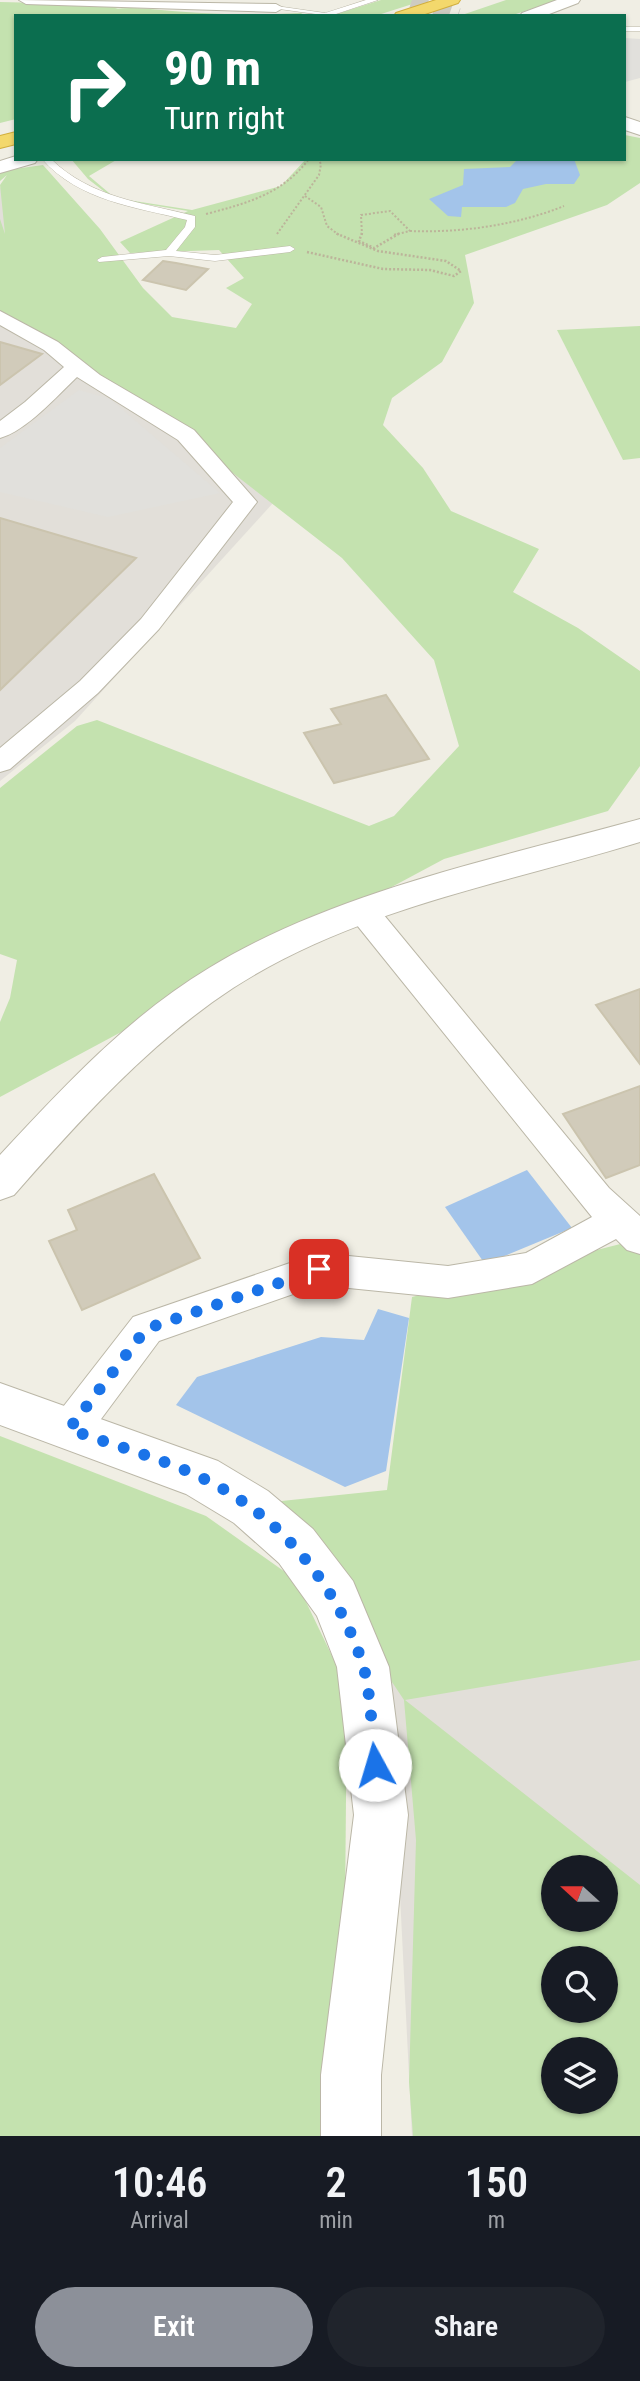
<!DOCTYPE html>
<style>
body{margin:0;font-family:"Roboto Condensed",sans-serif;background:#20242c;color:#f1f3f6;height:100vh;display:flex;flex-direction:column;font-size:26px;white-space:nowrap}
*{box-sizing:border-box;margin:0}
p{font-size:23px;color:#9ea1a6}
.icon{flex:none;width:38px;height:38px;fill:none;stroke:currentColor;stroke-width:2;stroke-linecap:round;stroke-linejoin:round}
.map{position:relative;height:2136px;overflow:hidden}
.side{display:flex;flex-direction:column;background:#171b24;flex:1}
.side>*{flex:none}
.guide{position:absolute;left:14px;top:14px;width:612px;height:147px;border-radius:0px;box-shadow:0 2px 5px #0004;background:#0b6e4f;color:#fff;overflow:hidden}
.needle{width:46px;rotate:291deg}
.controls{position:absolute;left:541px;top:1855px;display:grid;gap:14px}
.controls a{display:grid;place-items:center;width:77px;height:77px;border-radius:50%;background:#171b24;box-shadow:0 2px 5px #0004;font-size:35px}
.pin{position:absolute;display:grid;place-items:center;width:60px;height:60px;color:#fff;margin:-30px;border-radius:14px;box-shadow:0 4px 10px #0006}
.me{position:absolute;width:77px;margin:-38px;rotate:354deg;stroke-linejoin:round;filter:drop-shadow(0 0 5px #0008)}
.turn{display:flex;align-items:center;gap:24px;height:147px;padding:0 35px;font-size:32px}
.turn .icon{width:91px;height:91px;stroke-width:2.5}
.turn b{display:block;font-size:49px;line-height:60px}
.eta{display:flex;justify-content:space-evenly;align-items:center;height:119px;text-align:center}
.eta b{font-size:42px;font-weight:600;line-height:49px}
.primary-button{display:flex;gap:14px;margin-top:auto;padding:14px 35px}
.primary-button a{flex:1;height:80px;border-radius:42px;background:#8c9099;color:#fff;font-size:28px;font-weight:600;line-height:80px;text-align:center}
.primary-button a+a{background:#20242c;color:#f1f3f6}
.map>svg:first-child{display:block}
</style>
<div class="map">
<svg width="640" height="2136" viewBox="0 0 640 2136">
<rect width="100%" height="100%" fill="#f0eee4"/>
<g fill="#e2dfd9" fill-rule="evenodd">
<path d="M0 187 293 481 75 721 0 781Z"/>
<path d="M640 1287V2136H412L383 1554ZM553 1867H606V1920H553ZM553 1958H606V2011H553ZM553 2049H606V2102H553Z"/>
</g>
<g fill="#c4e2af" fill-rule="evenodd">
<path d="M381 0H425L375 16H330Z"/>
<path d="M506 0H558L510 16H459Z"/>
<path d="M0 2 126 5 115 9C139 6 162 11 186 12 224 15 262 15 301 13L305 16H16V119L0 123Z"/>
<path d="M625 135 640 138V183L607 205 465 255 474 303 442 362 392 398 383 425 423 468 451 511 539 549 513 592 578 628 640 671V766L608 811 444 859 0 1097V1022L10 998 17 960 0 954V788L77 726 97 720 369 826 394 816 459 746 434 660 342 558 171 425 0 319V219L5 234 0 185 7 175 0 181V171L43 165 100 229 143 288 172 317 236 328 252 304 226 288 244 278 219 250 130 253 120 242 188 211 114 199 88 179 71 159H118L89 176 115 198 192 210 281 186 306 159H625Z"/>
<path d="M640 326V458L623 460 557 330Z"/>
<path d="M640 1239V1660L405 1700 640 1885V2136H413L409 2082 416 1840 404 1700 272 1502 387 1490 412 1297ZM553 1867H606V1920H553ZM553 1958H606V2011H553ZM553 2049H606V2102H553Z"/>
<path d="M0 1436 206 1516 295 1579 347 1687 343 2136H0Z"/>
</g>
<g fill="#e1e0dc">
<path d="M625 38 640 39V78L625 82Z"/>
<path d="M79 390 110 399 220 493 108 517 0 492V448Z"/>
</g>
<g fill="#a3c4ea">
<path d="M518 159H574L580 175 574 184H546L523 189 515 203 506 207H462L461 217 448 216 429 199 463 185 464 169 510 167Z"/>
<path d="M527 1170 572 1228 485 1264 445 1207Z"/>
<path d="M378 1309 409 1318 386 1471 345 1487 176 1405 197 1377 321 1337 364 1340Z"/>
</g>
<g fill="#d1cbba" stroke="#cbc4ae" stroke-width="2">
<path d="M163 261 176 263 208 269 186 290 143 280Z"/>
<path d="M0 342 42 354 0 385Z"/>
<path d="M0 518 136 558 0 690Z"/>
<path d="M386 695 429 759 334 783 304 733 341 724 331 709Z"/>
<path d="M640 989V1064L596 1005Z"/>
<path d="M640 1086V1165L606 1178 563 1114Z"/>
<path d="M154 1174 200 1258 82 1310 49 1241 77 1230 68 1210Z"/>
</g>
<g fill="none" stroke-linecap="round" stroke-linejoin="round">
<path stroke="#cdcbc1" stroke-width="16" stroke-dasharray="16 8" stroke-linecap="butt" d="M412 0 458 16"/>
<g stroke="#bbb7a7" stroke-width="1">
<g id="service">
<path d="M366 0H378L330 16 272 8 276 6 325 13Z"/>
<rect x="625" y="27" width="15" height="4"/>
<path d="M42 159H51C91 198 144 203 195 216V227L176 251 215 255 290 246 295 249 290 252 215 261 169 256 99 262 97 260 102 257 166 250 185 227 187 220C135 207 79 201 42 159Z"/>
</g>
</g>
<g stroke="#bbb7a7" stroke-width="2">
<g id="minor">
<path d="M19 0 276 4 283 8 276 12 26 4Z"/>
<path d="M0 311 58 342 100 375 194 430 257 502 159 629 98 693 10 769 0 772V748L80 681 141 619 233 502 178 440 77 377C57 396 26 431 0 438V421L25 402 64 367 44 350 0 325Z"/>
<path d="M363 900 374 903 609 1188 640 1216V1254L627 1250 616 1239 532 1284 448 1298 319 1285 159 1341 84 1442 70 1447 56 1442 50 1429 56 1416 133 1317 319 1253 448 1266 526 1253 592 1217 352 919 348 911 352 903Z"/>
</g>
</g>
<g stroke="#bbb7a7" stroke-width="2">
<g id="tertiary">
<path d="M557 0H580L578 3 544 16H520L522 13Z"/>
<path d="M625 117 640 122V135L625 130Z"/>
<path d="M16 156V159H38L35 163 0 173V161Z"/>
<path d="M640 819V842C503 884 355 909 233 988 149 1043 80 1120 14 1195L0 1200V1155C63 1087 129 1016 209 968 335 891 499 858 640 819Z"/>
<path d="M0 1383 218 1461 268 1491 313 1529 353 1581 389 1667 408 1815 381 2075V2136H321V2075L354 1815 337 1667 317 1616 279 1563 234 1523 186 1494 0 1425Z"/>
</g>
</g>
<g stroke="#d1ae3d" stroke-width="2">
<g id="motorway">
<path d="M436 0H460L458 3 419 16H394L396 13Z"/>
<path d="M16 132V144L0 148V136Z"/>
</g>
</g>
<g stroke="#bcb49a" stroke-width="2" stroke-dasharray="2 2" stroke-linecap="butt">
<path d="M305 196 321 207 327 226 339 235"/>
<path d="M206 214C248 203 282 194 309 159"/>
<path d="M410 231C461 233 517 225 564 206"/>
<path d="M277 234 319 175 321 164 318 159"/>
<path d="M362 235 361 215 390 211 410 231 393 235"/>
</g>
<g stroke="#bcb49a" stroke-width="2.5" stroke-dasharray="2 2" stroke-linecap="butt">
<path d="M362 233 359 241 374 248 400 233"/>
<path d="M307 252 383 269 430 270 454 276 461 271 446 261 378 251 335 233"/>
</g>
<use href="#service" fill="#fff" fill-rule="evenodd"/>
<use href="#minor" fill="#fff" fill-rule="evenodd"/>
<use href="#tertiary" fill="#fff" fill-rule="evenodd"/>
<use href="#motorway" fill="#f3d86c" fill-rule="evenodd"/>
</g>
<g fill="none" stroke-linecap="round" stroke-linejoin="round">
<path stroke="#1a73e8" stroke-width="12" stroke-dasharray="0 21.6" d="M319 1269 146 1329 69 1429C112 1445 158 1457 200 1477 278 1513 337 1584 363 1665 371 1692 372 1736 375 1765"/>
</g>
</svg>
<div class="controls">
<a><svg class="needle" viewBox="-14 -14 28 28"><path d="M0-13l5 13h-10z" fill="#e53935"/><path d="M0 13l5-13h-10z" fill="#9ea1a6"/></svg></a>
<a><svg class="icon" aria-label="search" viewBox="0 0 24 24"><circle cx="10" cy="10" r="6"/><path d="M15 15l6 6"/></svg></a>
<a><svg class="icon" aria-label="layers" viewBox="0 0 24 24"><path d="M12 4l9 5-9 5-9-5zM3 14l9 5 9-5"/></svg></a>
</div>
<div class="pin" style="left:319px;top:1269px;background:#d93025"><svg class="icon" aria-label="arrive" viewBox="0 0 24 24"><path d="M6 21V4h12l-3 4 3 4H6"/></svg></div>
<svg class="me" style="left:375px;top:1765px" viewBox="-20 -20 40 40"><circle r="19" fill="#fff"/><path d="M0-13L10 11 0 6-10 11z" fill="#1a73e8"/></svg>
<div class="guide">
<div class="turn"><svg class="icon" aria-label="right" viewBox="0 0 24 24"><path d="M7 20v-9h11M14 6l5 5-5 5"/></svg><div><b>90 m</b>Turn right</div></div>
</div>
</div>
<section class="side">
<div class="eta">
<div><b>10:46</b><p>Arrival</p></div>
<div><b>2</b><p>min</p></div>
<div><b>150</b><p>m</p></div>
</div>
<div class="primary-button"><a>Exit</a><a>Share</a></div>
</section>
